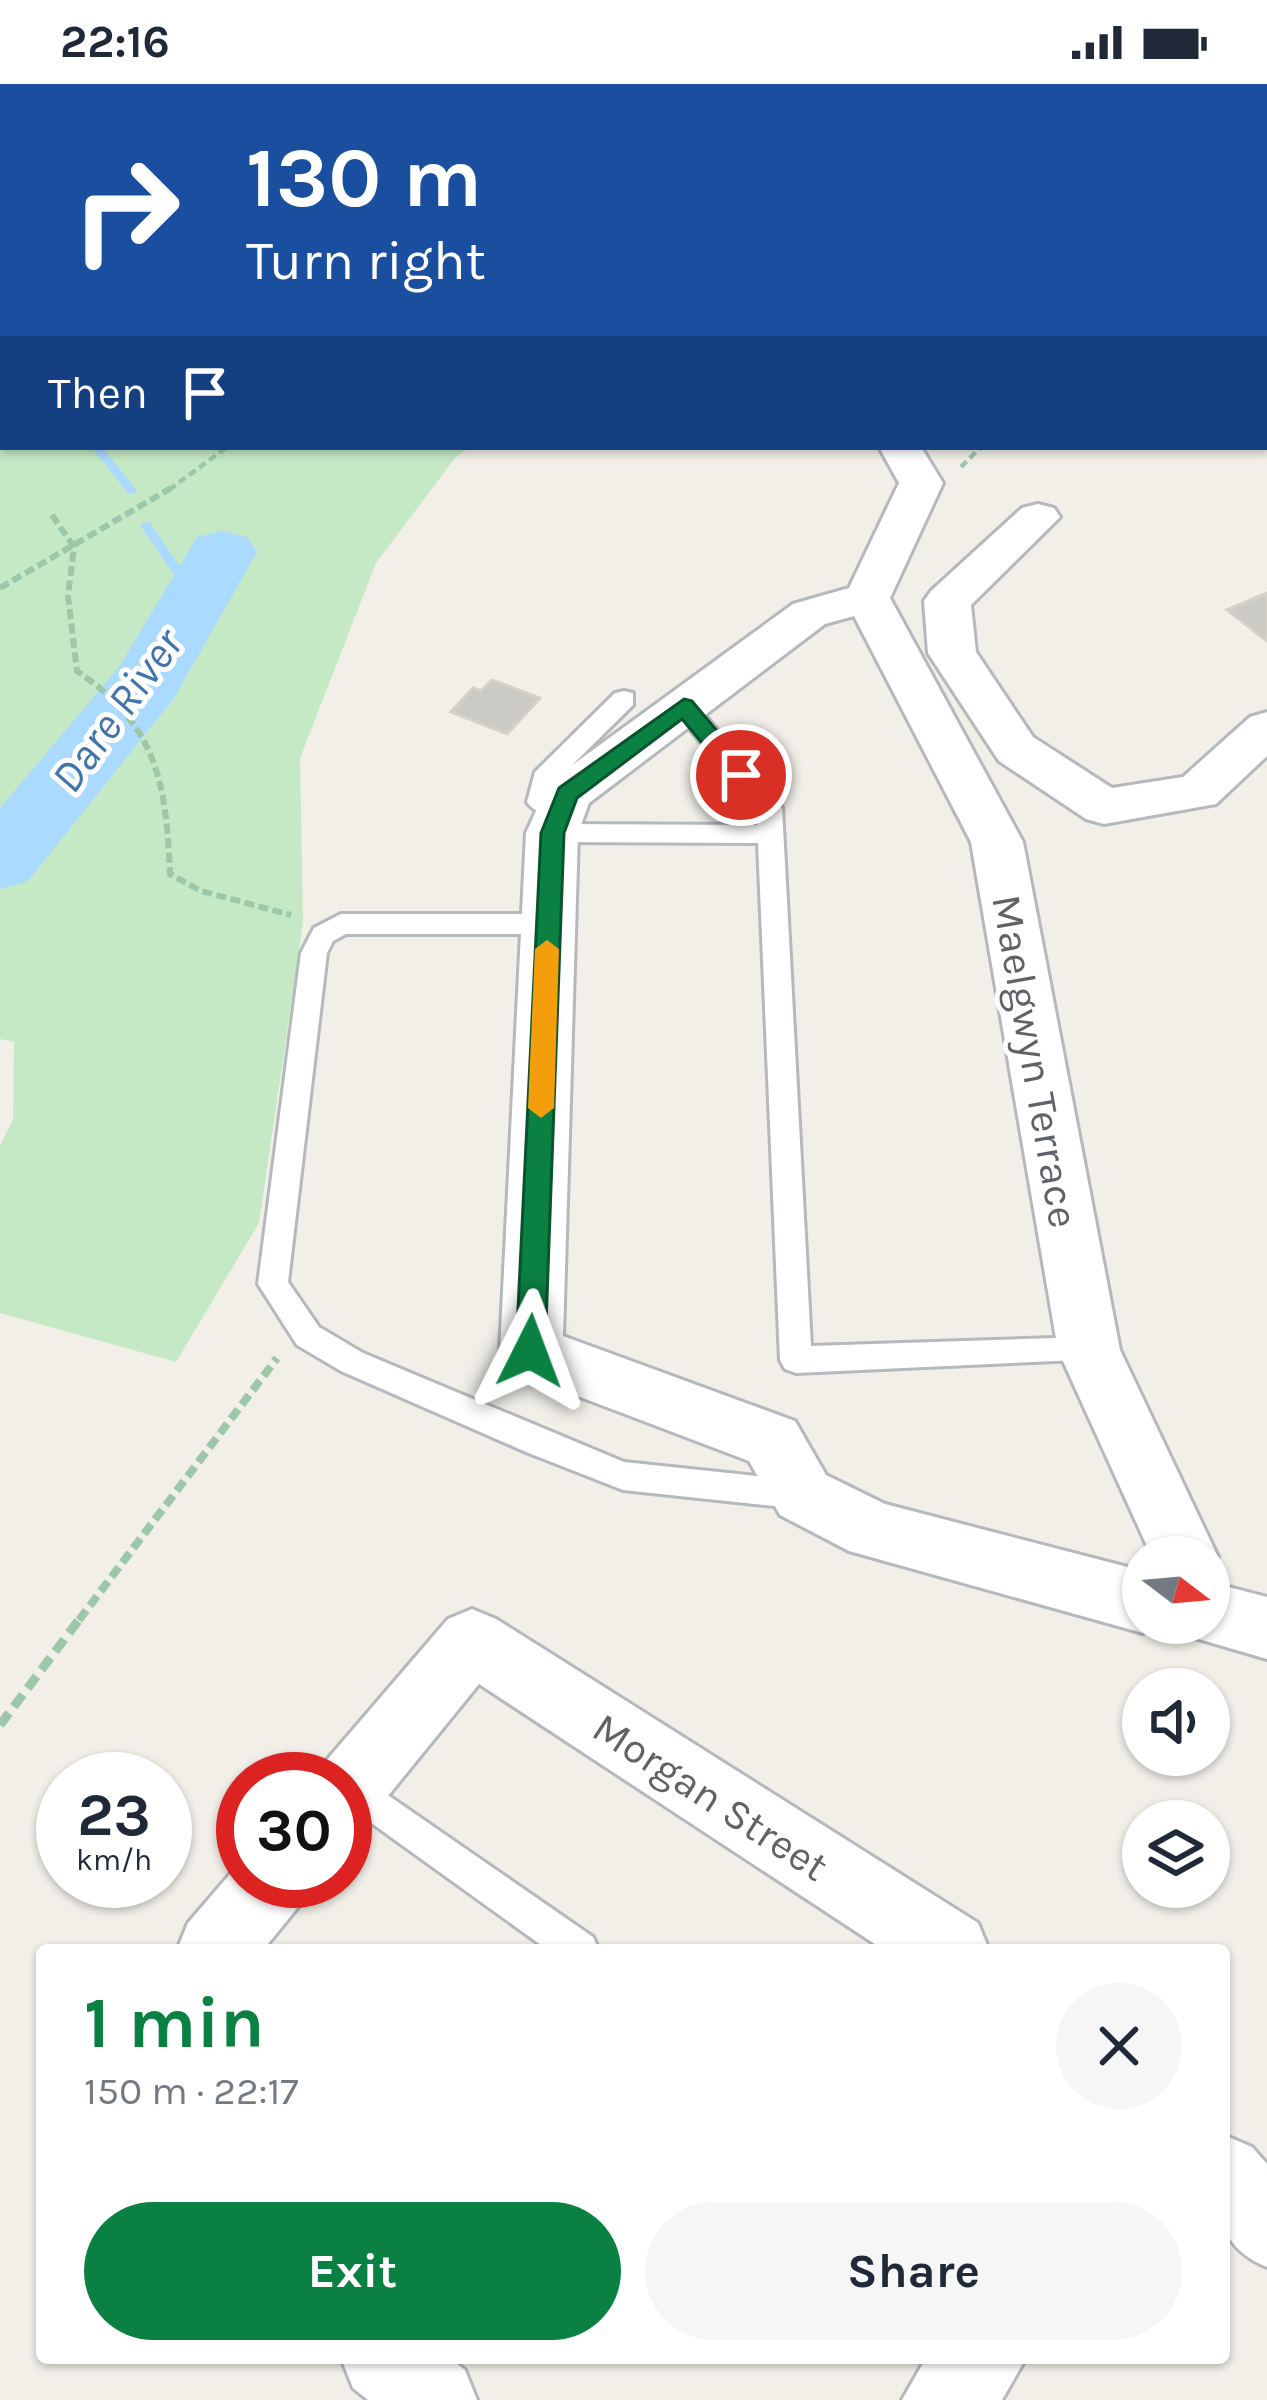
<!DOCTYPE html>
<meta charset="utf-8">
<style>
body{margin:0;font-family:Karla,sans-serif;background:#f6f6f7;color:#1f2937;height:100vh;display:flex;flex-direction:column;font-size:45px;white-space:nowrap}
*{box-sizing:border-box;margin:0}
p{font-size:39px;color:#747a83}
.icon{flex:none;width:66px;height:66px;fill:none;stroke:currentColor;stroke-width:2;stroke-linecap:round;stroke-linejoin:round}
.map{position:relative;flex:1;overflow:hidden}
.sheet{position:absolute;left:36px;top:1860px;width:1194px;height:420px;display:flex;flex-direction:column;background:#fff;border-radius:12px;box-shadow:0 3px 9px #0004}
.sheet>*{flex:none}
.banner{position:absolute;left:0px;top:0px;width:1269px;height:366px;box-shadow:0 3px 9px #0004;background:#1a4fa0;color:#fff;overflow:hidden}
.needle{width:78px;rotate:106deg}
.controls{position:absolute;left:1122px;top:1452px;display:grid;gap:24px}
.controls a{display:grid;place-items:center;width:108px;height:108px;border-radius:50%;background:#fff;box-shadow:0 3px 9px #0004;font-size:60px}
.speed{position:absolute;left:36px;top:1668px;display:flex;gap:24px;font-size:60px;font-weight:700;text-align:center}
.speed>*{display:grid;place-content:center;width:156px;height:156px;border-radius:50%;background:#fff;box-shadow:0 3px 9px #0004;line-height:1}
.speed small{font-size:30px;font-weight:400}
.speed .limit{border:18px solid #d22;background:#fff;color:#111}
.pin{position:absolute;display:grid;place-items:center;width:102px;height:102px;color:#fff;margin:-51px;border:6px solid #fff;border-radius:50%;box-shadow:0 3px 12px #0007}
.me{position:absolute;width:132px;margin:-66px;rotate:3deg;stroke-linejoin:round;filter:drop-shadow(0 0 9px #0008)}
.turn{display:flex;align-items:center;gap:42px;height:252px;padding:0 48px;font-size:54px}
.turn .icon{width:156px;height:156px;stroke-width:2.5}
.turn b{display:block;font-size:84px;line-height:102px}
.then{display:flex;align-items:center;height:114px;padding:0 48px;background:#0003;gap:24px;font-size:45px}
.round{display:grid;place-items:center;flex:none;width:126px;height:126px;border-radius:63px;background:#f6f6f7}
.summary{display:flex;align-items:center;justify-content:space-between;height:204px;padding:0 48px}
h1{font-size:72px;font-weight:700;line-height:90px;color:#0b8043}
.primary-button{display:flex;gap:24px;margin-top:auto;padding:24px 48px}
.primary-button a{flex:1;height:138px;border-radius:72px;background:#0b8043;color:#fff;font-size:48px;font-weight:700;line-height:138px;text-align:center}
.primary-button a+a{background:#f6f6f7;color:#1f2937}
.status{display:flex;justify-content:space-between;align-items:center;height:84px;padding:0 60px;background:#fff;direction:ltr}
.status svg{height:33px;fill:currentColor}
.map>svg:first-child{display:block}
</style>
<div class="status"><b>22:16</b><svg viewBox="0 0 49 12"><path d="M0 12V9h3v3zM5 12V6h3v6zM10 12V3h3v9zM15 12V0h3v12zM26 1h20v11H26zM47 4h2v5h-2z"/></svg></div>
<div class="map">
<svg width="1267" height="2316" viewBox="0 0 1267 2316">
<rect width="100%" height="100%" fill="#f1efe8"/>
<g fill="#c5e8c5">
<path d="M595 0H1219L1220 3H591Z"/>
<path d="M0 85 3 363H470L455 374 376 479 300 674 303 839 259 1139 176 1278 0 1229V1062L13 1035 14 958 0 955Z"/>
</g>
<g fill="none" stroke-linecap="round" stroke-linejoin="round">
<g fill="#aadaff" fill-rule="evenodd">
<path d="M0 156 3 157V163L0 162Z"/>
<path d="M0 272 3 273V279L0 278Z"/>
<path d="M91 363H102L136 405V409H128Z"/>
<path d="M146 438 150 439 200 511V517H192L140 441Z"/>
</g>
<path fill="#aadaff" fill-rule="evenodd" d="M222 447 247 453 257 468 174 614 28 797 0 805V724L119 583 197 453Z"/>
</g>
<g fill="#cccac5" stroke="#d6d1c6" stroke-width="3">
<path d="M1267 509V557L1227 526Z"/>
<path d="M492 596 540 614 507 650 451 628 473 604 481 607Z"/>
</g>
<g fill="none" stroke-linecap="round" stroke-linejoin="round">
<g stroke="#b5b8bc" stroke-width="6">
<g id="lane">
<path d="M624 607 633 609V621L556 697 553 714 570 720V732C557 736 535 730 527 718L535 688 615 609Z"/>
<path d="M684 615 693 617 782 724 811 1262 1089 1253 1100 1257 1105 1266 1100 1275 796 1289 785 1285 780 1276 758 759 552 758 539 749 552 740 757 741 756 726 672 623Z"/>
<path d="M341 830H548L561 840 548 850H346L333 857 327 869 288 1198 319 1243 363 1269 624 1378 803 1397 815 1401 819 1411 815 1421 803 1425 623 1406 526 1368 341 1287 297 1261 258 1200 301 869 314 844Z"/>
<path d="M350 1685 593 1853 599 1866H548L345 1720V1695H335Z"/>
</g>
</g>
<g stroke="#b5b8bc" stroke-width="6">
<g id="street">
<path d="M879 363H921L943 399 890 514 1023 758 1120 1266 1218 1473 1209 1493V1473H1152L1058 1266 971 758 854 532 825 540 589 719 578 749 563 1252 795 1337 826 1391 885 1420 1143 1487V1539H1167L1143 1549 849 1467 780 1431 749 1377 509 1286 500 1267 526 749 549 698 793 520 849 504 899 399Z"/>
<path d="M1038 420 1054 424 1060 433 971 521 976 568 1033 653 1112 704 1183 693 1250 633 1267 628V672L1216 720 1104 740 1086 735 999 677 928 569 924 517 931 507 1022 424Z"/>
<path d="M1209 1498 1267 1513V1575L1185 1551 1180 1539H1209Z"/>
<path d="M472 1525 496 1535 978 1839 989 1866H884L479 1600 370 1734 345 1744V1695H315L320 1684 448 1535Z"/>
<path d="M243 1775V1797H309L298 1823 263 1866H177L188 1839Z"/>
<path d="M1224 2051 1252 2063 1267 2080V2183C1204 2157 1224 2111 1224 2051Z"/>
<path d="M341 2274H450L465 2286 477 2316H368L353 2304Z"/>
<path d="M926 2274H1026L1002 2316H902Z"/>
</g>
</g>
<g stroke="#9cc7a9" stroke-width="4.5" stroke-dasharray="8 4.5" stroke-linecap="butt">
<path d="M961 383 981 363"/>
<path d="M169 406 227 363"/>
</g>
<g stroke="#9cc7a9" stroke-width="6" stroke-dasharray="10 4.5" stroke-linecap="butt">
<path d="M52 431 74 463 68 512 77 587C157 642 166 698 170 790L201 807 291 831"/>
<path d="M0 504 173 403"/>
</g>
<path stroke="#9cc7a9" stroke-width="8" stroke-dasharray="12 6" stroke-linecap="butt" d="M79 1536 277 1274"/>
<path stroke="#9cc7a9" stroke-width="9" stroke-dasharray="15 8" stroke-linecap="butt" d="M0 1641 81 1533"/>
<use href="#lane" fill="#fff" fill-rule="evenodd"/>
<use href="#street" fill="#fff" fill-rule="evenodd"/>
</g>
<path fill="#0b8043" stroke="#07532c" stroke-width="3" d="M684 615 692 617 749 685V696H733L682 635 577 714 564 749 545 1267 530 1279 516 1267 541 749 559 704Z"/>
<path fill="#f59e0b" d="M547 856 559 865 554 1024 541 1034 528 1024 535 865Z"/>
<g text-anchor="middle" stroke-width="10" stroke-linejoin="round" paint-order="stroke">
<g font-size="42" fill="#5f6368" stroke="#fff">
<text transform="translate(1036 977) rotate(80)" y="15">Maelgwyn Terrace</text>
<text transform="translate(711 1712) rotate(33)" y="15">Morgan Street</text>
</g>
<g font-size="45" font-style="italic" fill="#4174aa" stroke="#fff">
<text transform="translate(116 626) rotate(-54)" y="16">Dare River</text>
</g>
</g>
</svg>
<div class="controls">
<a><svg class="needle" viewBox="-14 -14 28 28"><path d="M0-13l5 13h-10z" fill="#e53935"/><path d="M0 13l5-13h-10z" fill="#747a83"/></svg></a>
<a><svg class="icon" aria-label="sound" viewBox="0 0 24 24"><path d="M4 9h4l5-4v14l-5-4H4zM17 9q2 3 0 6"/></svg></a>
<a><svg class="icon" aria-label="layers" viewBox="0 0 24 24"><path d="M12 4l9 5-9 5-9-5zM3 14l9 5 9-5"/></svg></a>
</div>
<div class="speed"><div>23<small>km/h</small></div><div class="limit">30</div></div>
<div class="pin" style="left:741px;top:691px;background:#d93025"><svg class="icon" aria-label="arrive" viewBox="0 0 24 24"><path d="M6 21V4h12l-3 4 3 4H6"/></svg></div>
<svg class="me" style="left:530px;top:1267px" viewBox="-20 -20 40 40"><path d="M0-17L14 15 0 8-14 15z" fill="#0b8043" stroke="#fff" stroke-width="4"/></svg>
<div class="banner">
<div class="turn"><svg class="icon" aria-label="right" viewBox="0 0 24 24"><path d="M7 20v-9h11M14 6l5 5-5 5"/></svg><div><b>130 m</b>Turn right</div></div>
<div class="then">Then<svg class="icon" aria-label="arrive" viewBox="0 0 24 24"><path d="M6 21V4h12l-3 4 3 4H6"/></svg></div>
</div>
<section class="sheet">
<div class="summary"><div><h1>1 min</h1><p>150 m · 22:17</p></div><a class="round"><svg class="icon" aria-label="close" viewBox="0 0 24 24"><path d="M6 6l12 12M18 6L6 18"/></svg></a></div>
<div class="primary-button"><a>Exit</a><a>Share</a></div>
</section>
</div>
